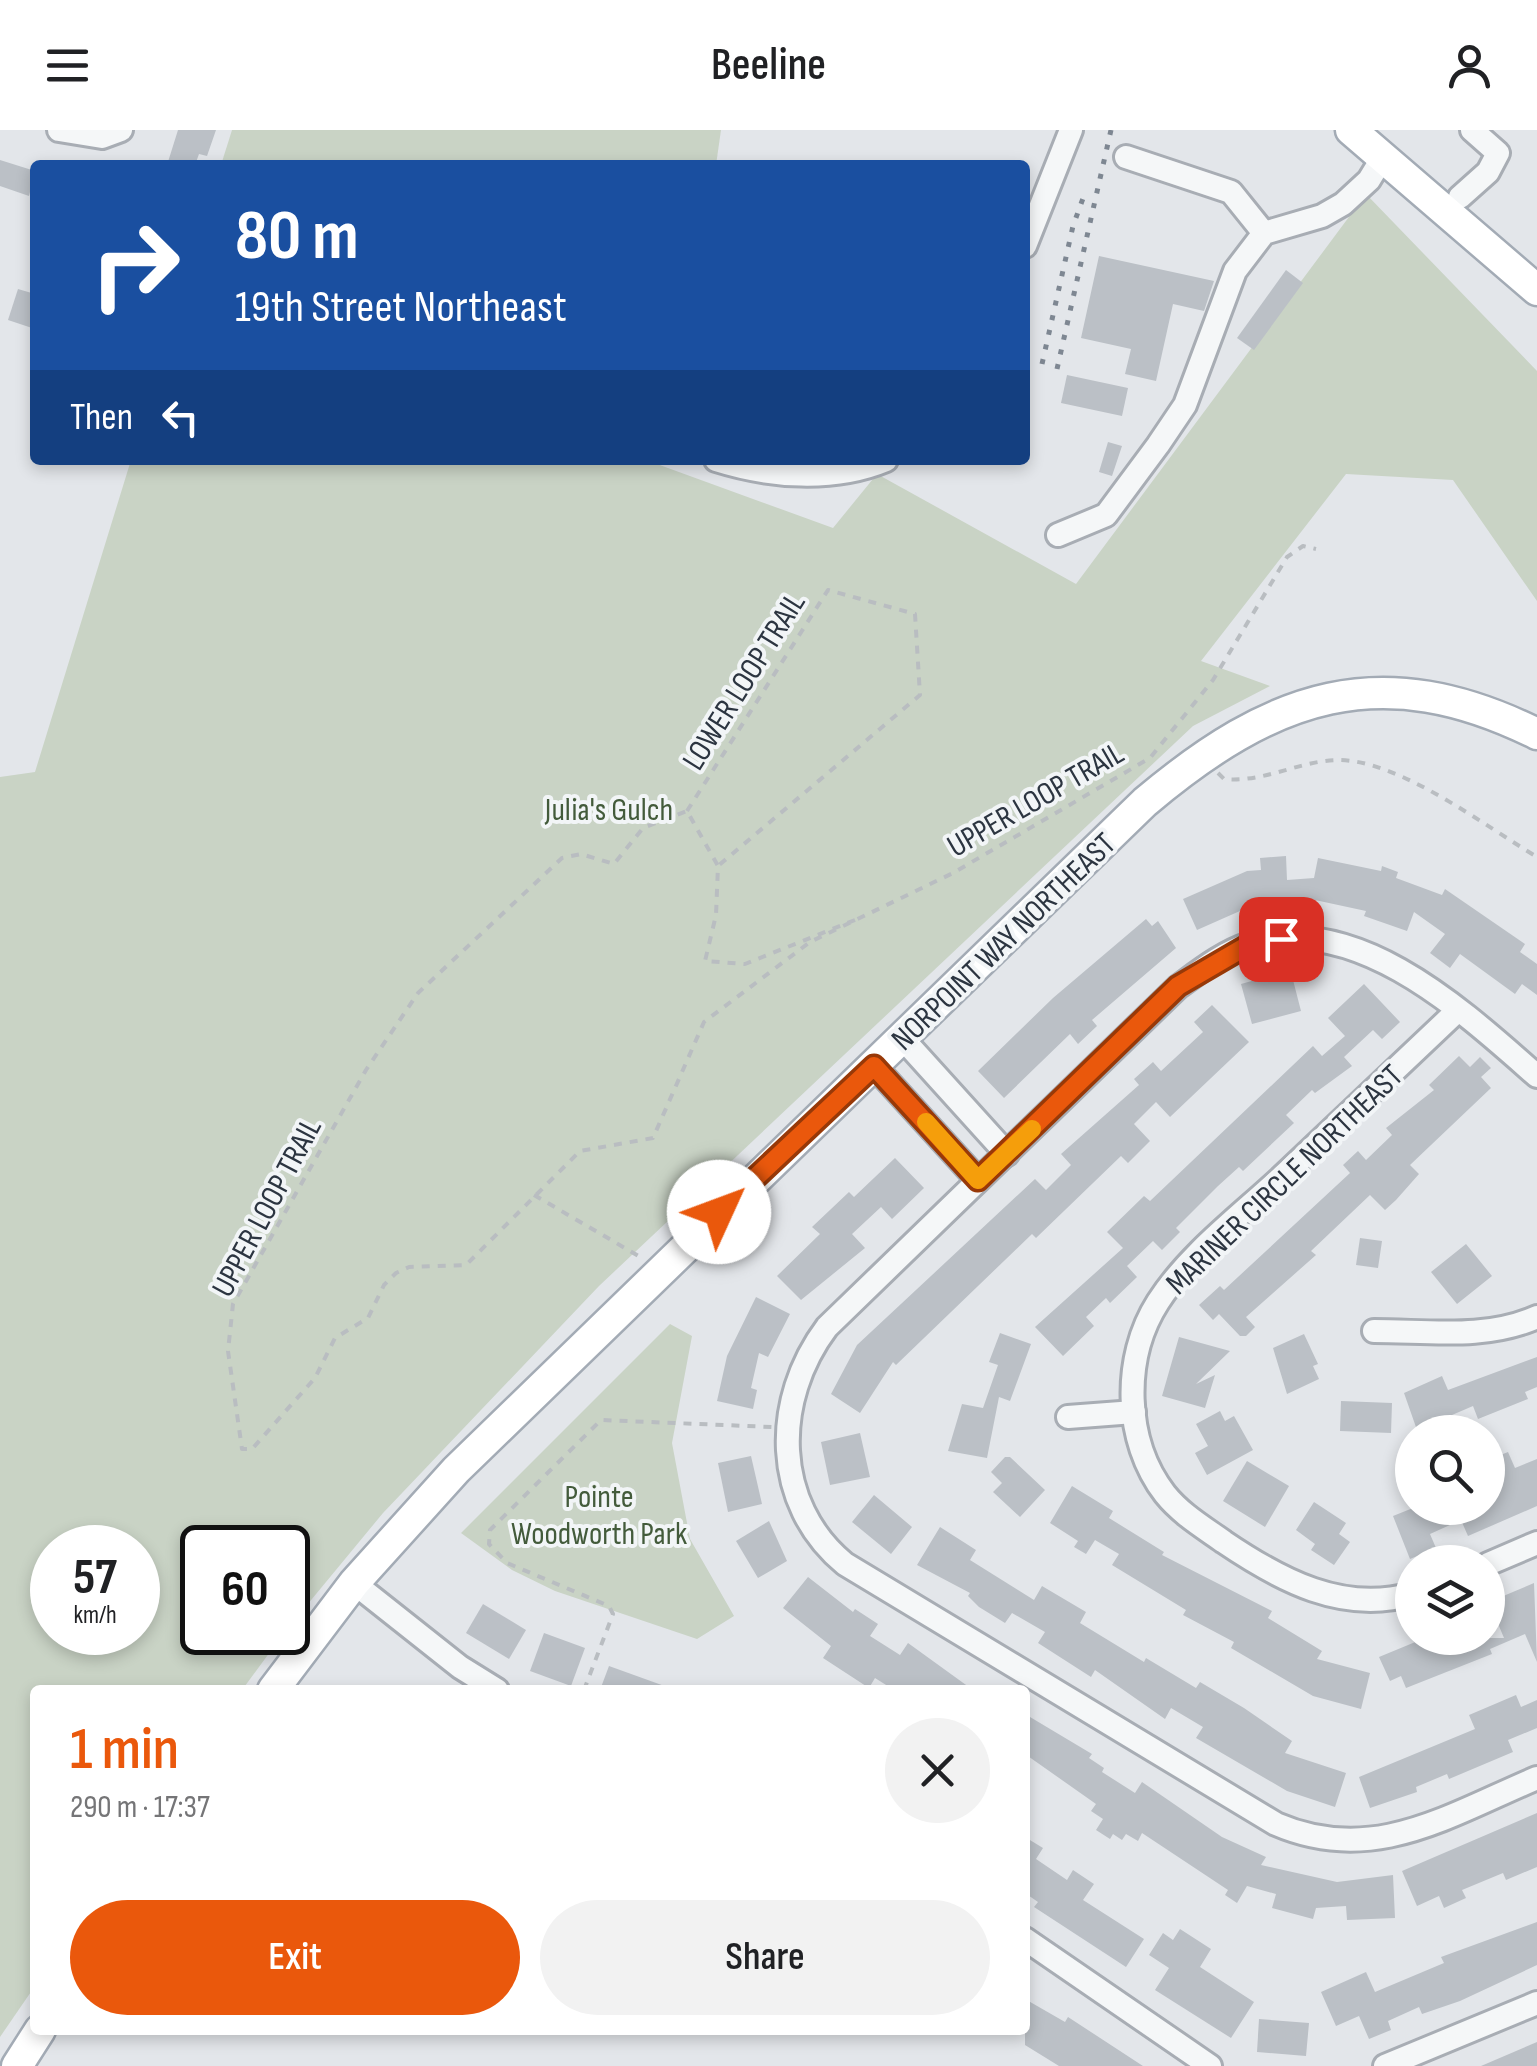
<!DOCTYPE html>
<meta charset="utf-8">
<style>
body{margin:0;font-family:"Sofia Sans Condensed",sans-serif;background:#f2f2f2;color:#202124;height:100vh;display:flex;flex-direction:column;font-size:38px;white-space:nowrap}
*{box-sizing:border-box;margin:0}
p{font-size:32px;color:#757577}
.icon{flex:none;width:55px;height:55px;fill:none;stroke:currentColor;stroke-width:2;stroke-linecap:round;stroke-linejoin:round}
.map{position:relative;flex:1;overflow:hidden}
.drawer{position:absolute;left:30px;top:1555px;width:1000px;height:350px;display:flex;flex-direction:column;background:#fff;border-radius:10px;box-shadow:0 5px 15px #0003}
.drawer>*{flex:none}
.banner{position:absolute;left:30px;top:30px;width:1000px;height:305px;border-radius:10px;box-shadow:0 5px 15px #0003;background:#1a4fa0;color:#fff;overflow:hidden}
.fabs{position:absolute;left:1395px;top:1285px;display:grid;gap:20px}
.fabs a{display:grid;place-items:center;width:110px;height:110px;border-radius:50%;background:#fff;box-shadow:0 5px 15px #0003;font-size:50px}
.speed{position:absolute;left:30px;top:1395px;display:flex;gap:20px;font-size:50px;font-weight:700;text-align:center}
.speed>*{display:grid;place-content:center;width:130px;height:130px;border-radius:50%;background:#fff;box-shadow:0 5px 15px #0003;line-height:1}
.speed small{font-size:25px;font-weight:400}
.speed .limit{border:5px solid #111;border-radius:15px;background:#fff;color:#111}
.pin{position:absolute;display:grid;place-items:center;width:85px;height:85px;color:#fff;margin:-42px;border-radius:20px;box-shadow:0 5px 15px #0006}
.me{position:absolute;width:110px;margin:-55px;rotate:47deg;stroke-linejoin:round;filter:drop-shadow(0 0 8px #0008)}
.turn{display:flex;align-items:center;gap:35px;height:210px;padding:0 40px;font-size:45px}
.turn .icon{width:130px;height:130px;stroke-width:2.5}
.turn b{display:block;font-size:70px;line-height:85px}
.then{display:flex;align-items:center;height:95px;padding:0 40px;background:#0003;gap:20px;font-size:38px}
.round{display:grid;place-items:center;flex:none;width:105px;height:105px;border-radius:52px;background:#f2f2f2}
.overview{display:flex;align-items:center;justify-content:space-between;height:170px;padding:0 40px}
h1{font-size:60px;font-weight:600;line-height:75px;color:#ea580c}
.primary-button{display:flex;gap:20px;margin-top:auto;padding:20px 40px}
.primary-button a{flex:1;height:115px;border-radius:60px;background:#ea580c;color:#fff;font-size:40px;font-weight:600;line-height:115px;text-align:center}
.primary-button a+a{background:#f2f2f2;color:#202124}
header{display:flex;justify-content:space-between;align-items:center;height:130px;padding:0 40px;background:#fff;font-size:45px;font-weight:600}
.map>svg:first-child{display:block}
</style>
<header><svg class="icon" aria-label="menu" viewBox="0 0 24 24"><path d="M4 6h16M4 12h16M4 18h16"/></svg>Beeline<svg class="icon" aria-label="person" viewBox="0 0 24 24"><circle cx="12" cy="8" r="4"/><path d="M4 21q1-7 8-7t8 7"/></svg></header>
<div class="map">
<svg width="1537" height="1936" viewBox="0 0 1537 1936">
<rect width="100%" height="100%" fill="#e3e6ea"/>
<g fill="#c9d3c5" fill-rule="evenodd">
<path d="M232 0H721L716 35H221Z"/>
<path d="M1366 64 1537 241V471L1453 350 1346 344 1201 531 1270 556 1193 596 599 1156 383 1383 288 1498V1418H202V1502L284 1503 242 1560H35V1856L0 1907V647L35 642 131 330H646L833 398 877 344 1076 454ZM52 1418H138V1502H52Z"/>
<path d="M670 1194 692 1206 672 1313 690 1409 734 1486 697 1509 555 1461 512 1440 461 1403Z"/>
</g>
<g fill="#bbc0c6">
<path d="M178 0H216L207 26 199 24 195 35H167Z"/>
<path d="M0 30 35 41 29 66 0 56Z"/>
<path d="M1099 126 1214 151 1204 181 1173 174 1156 251 1125 244 1131 219 1081 208Z"/>
<path d="M1286 140 1303 153 1254 220 1237 208Z"/>
<path d="M18 159 35 164V199L8 190Z"/>
<path d="M1067 245 1128 258 1122 286 1061 273Z"/>
<path d="M1108 312 1122 316 1112 346 1099 342Z"/>
<path d="M1286 726 1287 750 1314 748 1318 728 1381 741 1382 736 1398 742 1396 748 1442 765 1445 759 1525 814 1520 822 1537 834V865L1522 854 1515 864 1460 824 1450 838 1430 823 1445 804 1414 782 1407 801 1364 786 1366 781 1301 767 1302 773 1249 777 1197 800 1183 769 1247 741 1261 740 1260 728Z"/>
<path d="M1146 789 1152 796 1158 791 1176 818 1092 890 1097 896 1078 914 1070 904 1004 968 978 941 1053 868Z"/>
<path d="M1273 845 1275 851 1292 846 1301 881 1252 894 1241 854Z"/>
<path d="M1364 854 1400 892 1382 909 1373 900 1344 927 1352 936 1315 963 1312 960 1286 985 1294 993 1243 1041 1239 1037 1218 1056 1176 1098 1180 1102 1162 1120 1153 1111 1127 1136 1137 1147 1110 1173 1106 1168 1086 1187 1094 1196 1063 1226 1035 1197 1123 1118 1107 1102 1144 1066 1150 1071 1313 916 1322 926 1345 906 1328 888Z"/>
<path d="M1212 875 1249 912 1170 987 1156 972 1134 994 1150 1011 1128 1033 1121 1026 1036 1108 1032 1104 896 1235 893 1232 860 1283 831 1264 857 1215 1035 1049 1046 1060 1071 1035 1061 1024 1139 955 1134 949 1153 932 1161 941 1203 902 1194 892Z"/>
<path d="M1459 926 1470 937 1480 927 1491 938 1481 947 1491 958 1410 1035 1419 1044 1396 1070 1385 1080 1370 1065 1311 1121 1316 1125 1246 1187 1255 1197 1246 1206H1240L1219 1184 1213 1190 1199 1175 1220 1156 1224 1160 1350 1043 1343 1035 1358 1021 1366 1030 1392 1005 1386 998 1434 960 1429 955Z"/>
<path d="M895 1028 924 1058 892 1089 881 1077 852 1104 865 1118 801 1170 777 1146 820 1104 812 1097 849 1062 854 1067Z"/>
<path d="M1360 1108 1382 1111 1378 1138 1356 1135Z"/>
<path d="M1466 1114 1492 1146 1457 1174 1431 1142Z"/>
<path d="M756 1167 790 1184 768 1227 759 1223 751 1258 757 1260 753 1279 717 1271 727 1226Z"/>
<path d="M1000 1203 1031 1214 1010 1271 999 1267 987 1328 948 1321 962 1274 983 1278 998 1235 989 1232Z"/>
<path d="M1304 1204 1318 1234 1313 1236 1319 1249 1287 1264 1273 1218Z"/>
<path d="M1179 1207 1230 1221 1196 1254 1215 1245 1205 1278 1162 1266Z"/>
<path d="M1537 1227V1257L1525 1262 1528 1269 1478 1289 1473 1276 1417 1300 1404 1263 1442 1246 1448 1260Z"/>
<path d="M1341 1271 1392 1273 1391 1303 1340 1301Z"/>
<path d="M1220 1281 1225 1291 1234 1286 1253 1320 1207 1345 1195 1323 1208 1316 1196 1294Z"/>
<path d="M860 1303 870 1347 830 1355 821 1312Z"/>
<path d="M1508 1322 1515 1338 1537 1329V1376L1468 1406 1461 1390 1430 1404 1436 1418 1410 1429 1393 1386 1413 1378H1488V1330Z"/>
<path d="M751 1326 762 1374 728 1382 718 1333Z"/>
<path d="M1005 1327H1010L1045 1360 1020 1387 993 1362 1002 1353 991 1342Z"/>
<path d="M1247 1331 1289 1356 1265 1397 1223 1371Z"/>
<path d="M1072 1356 1113 1381 1109 1388 1164 1422 1162 1425 1272 1481 1268 1488 1322 1521 1317 1529 1370 1543 1361 1579 1313 1566 1231 1518 1234 1512 1183 1485 1186 1480 1112 1435 1119 1424 1095 1410 1086 1424 1074 1417 1078 1411 1050 1393Z"/>
<path d="M874 1365 912 1397 891 1424 852 1392Z"/>
<path d="M1314 1372 1346 1393 1339 1404 1350 1412 1334 1435 1311 1420 1315 1414 1296 1400Z"/>
<path d="M769 1391 787 1431 758 1448 736 1411Z"/>
<path d="M940 1397 976 1420 970 1430 1034 1470 1042 1456 1086 1482 1080 1493 1144 1532 1146 1528 1196 1558 1200 1552 1244 1578 1292 1611 1285 1623 1346 1643 1335 1677 1287 1661 1196 1608 1203 1597 1171 1578 1165 1589 1095 1540 1091 1547 1038 1513 1045 1502 1012 1483 1005 1493 979 1477 968 1466 970 1463 917 1435Z"/>
<path d="M808 1447 853 1482 855 1479 878 1494 870 1506 900 1525 908 1513 973 1560H894L875 1548 869 1558 823 1528 831 1516 783 1478Z"/>
<path d="M1534 1453 1537 1532 1525 1504 1490 1519 1492 1524 1406 1558 1401 1546 1390 1551 1379 1527 1425 1508H1504L1489 1472Z"/>
<path d="M483 1474 526 1500 509 1529 466 1503Z"/>
<path d="M544 1503 585 1518 571 1556 530 1541Z"/>
<path d="M609 1536 670 1558V1560H600Z"/>
<path d="M1516 1565 1521 1577 1537 1570V1598L1508 1610 1513 1622 1449 1649 1447 1644 1416 1657 1417 1662 1370 1678 1359 1647 1475 1599 1469 1585Z"/>
<path d="M1025 1584 1092 1624 1089 1628 1104 1638 1102 1642 1135 1663 1142 1652 1222 1707 1266 1727 1261 1735 1337 1752 1393 1745 1395 1788 1347 1790 1346 1776 1316 1778 1313 1789 1272 1778 1276 1764 1247 1756 1237 1773 1225 1765 1228 1760 1142 1703 1138 1711 1126 1704 1122 1710 1113 1704 1110 1709 1096 1700 1103 1689 1091 1681 1096 1674 1025 1624Z"/>
<path d="M1537 1683V1737L1506 1750 1503 1743 1462 1760 1466 1768 1444 1778 1439 1766 1417 1776 1402 1741Z"/>
<path d="M1025 1707 1043 1718 1036 1729 1067 1750 1073 1740 1094 1754 1083 1770 1144 1809 1126 1837 1034 1777 1038 1772 1025 1763Z"/>
<path d="M1537 1792V1835L1460 1871 1422 1884 1419 1877 1388 1891 1391 1900 1369 1909 1359 1886 1336 1896 1321 1862 1366 1842 1375 1862 1444 1833 1441 1827Z"/>
<path d="M1180 1799 1211 1819 1200 1837 1254 1872 1231 1908 1155 1860 1169 1838 1149 1825 1163 1803 1173 1810Z"/>
<path d="M1025 1869 1065 1892 1068 1887 1143 1936H1059L1025 1915Z"/>
<path d="M1259 1889 1309 1893 1306 1926 1257 1922Z"/>
<path d="M1537 1912V1936H1481Z"/>
</g>
<g fill="none" stroke-linecap="round" stroke-linejoin="round">
<g stroke="#a8adb4" stroke-width="28">
<g id="minor">
<path d="M59 0 102 7 121 0"/>
<path d="M1126 27 1231 62 1264 103"/>
<path d="M1460 67 1488 42 1498 23 1472 0"/>
<path d="M1025 116 1071 0"/>
<path d="M716 330C770 347 833 352 886 330"/>
<path d="M1058 405 1106 385 1158 315 1185 275 1235 141 1264 103 1322 86 1343 74 1369 50 1383 27"/>
<path d="M903 909 1007 1024"/>
<path d="M874 936 978 1050"/>
<path d="M1537 946C1463 881 1357 782 1250 814 1224 822 1200 841 1178 857L827 1197C772 1270 772 1374 845 1434L1276 1694C1373 1736 1449 1685 1537 1648"/>
<path d="M1374 1201C1429 1201 1485 1210 1537 1187"/>
<path d="M1068 1287 1134 1282"/>
<path d="M1488 1434 1537 1413"/>
<path d="M354 1453 460 1537 497 1560"/>
<path d="M1412 1464C1343 1484 1280 1450 1224 1412 1203 1397 1181 1384 1165 1364 1124 1311 1122 1228 1158 1172 1190 1122 1244 1083 1286 1043 1343 989 1400 935 1456 882"/>
<path d="M1025 1809 1210 1936"/>
<path d="M1385 1936 1537 1873"/>
</g>
</g>
<g stroke="#a3abb5" stroke-width="35">
<g id="major">
<path d="M1351 0 1537 160"/>
<path d="M273 1560 354 1453 456 1340 1145 672C1272 565 1380 526 1537 604"/>
<path d="M17 1936 40 1900"/>
</g>
</g>
<g stroke="#b9bdc1" stroke-width="4" stroke-dasharray="8 8" stroke-linecap="butt">
<path d="M1218 643 1224 649C1263 653 1299 631 1337 630 1398 629 1485 696 1537 727"/>
<path d="M687 681 828 460 915 484 920 565 718 736"/>
<path d="M855 790 745 834 705 831 716 785 718 736 687 681 643 698 614 734 581 724 562 728 418 863 366 940 233 1174 228 1221 242 1319H252L315 1248 335 1208 368 1188 384 1155 396 1143 409 1137 466 1135 580 1021 653 1008 704 892 810 812 953 743 1150 628 1213 550 1287 427 1303 416 1316 419"/>
<path d="M534 1065 642 1128"/>
<path d="M584 1560 613 1484 609 1476 507 1433 489 1414 490 1400 601 1290 772 1297"/>
</g>
<use href="#minor" stroke="#f5f7f8" stroke-width="22"/>
<use href="#major" stroke="#fff" stroke-width="30"/>
<g stroke="#7e8792" stroke-width="5" stroke-dasharray="5 10" stroke-linecap="butt">
<path d="M1042 234 1073 96 1086 60"/>
<path d="M1057 239 1111 0"/>
</g>
</g>
<g fill="none" stroke-linecap="round" stroke-linejoin="round">
<g stroke="#983908" stroke-width="25">
<path id="route" d="M719 1082 874 936 978 1050 1178 856 1250 814 1281 809"/>
</g>
<use href="#route" stroke="#ea580c" stroke-width="18"/>
<path stroke="#f59e0b" stroke-width="18" d="M926 992 978 1050 1032 999"/>
</g>
<g text-anchor="middle" stroke-width="8" stroke-linejoin="round" paint-order="stroke">
<g font-size="32" fill="#2c3541" stroke="#f2f5f7">
<text transform="translate(743 551) rotate(-58)" y="11">LOWER LOOP TRAIL</text>
<text transform="translate(1035 669) rotate(-30)" y="11">UPPER LOOP TRAIL</text>
<text transform="translate(1003 811) rotate(-44)" y="11">NORPOINT WAY NORTHEAST</text>
<text transform="translate(1284 1049) rotate(-44)" y="11">MARINER CIRCLE NORTHEAST</text>
<text transform="translate(266 1077) rotate(-62)" y="11">UPPER LOOP TRAIL</text>
</g>
<g font-size="32" fill="#435b3b" stroke="#f2f5f7">
<text x="609" y="690">Julia's Gulch</text>
<text x="599" y="1377">Pointe<tspan x="599" dy="37">Woodworth Park</tspan></text>
</g>
</g>
</svg>
<div class="fabs">
<a><svg class="icon" aria-label="search" viewBox="0 0 24 24"><circle cx="10" cy="10" r="6"/><path d="M15 15l6 6"/></svg></a>
<a><svg class="icon" aria-label="layers" viewBox="0 0 24 24"><path d="M12 4l9 5-9 5-9-5zM3 14l9 5 9-5"/></svg></a>
</div>
<div class="speed"><div>57<small>km/h</small></div><div class="limit">60</div></div>
<div class="pin" style="left:1281px;top:809px;background:#d93025"><svg class="icon" aria-label="arrive" viewBox="0 0 24 24"><path d="M6 21V4h12l-3 4 3 4H6"/></svg></div>
<svg class="me" style="left:719px;top:1082px" viewBox="-20 -20 40 40"><circle r="19" fill="#fff"/><path d="M0-13L10 11 0 6-10 11z" fill="#ea580c"/></svg>
<div class="banner">
<div class="turn"><svg class="icon" aria-label="right" viewBox="0 0 24 24"><path d="M7 20v-9h11M14 6l5 5-5 5"/></svg><div><b>80 m</b>19th Street Northeast</div></div>
<div class="then">Then<svg class="icon" aria-label="left" viewBox="0 0 24 24"><path d="M17 20v-9H6M10 6l-5 5 5 5"/></svg></div>
</div>
<section class="drawer">
<div class="overview"><div><h1>1 min</h1><p>290 m · 17:37</p></div><a class="round"><svg class="icon" aria-label="close" viewBox="0 0 24 24"><path d="M6 6l12 12M18 6L6 18"/></svg></a></div>
<div class="primary-button"><a>Exit</a><a>Share</a></div>
</section>
</div>
